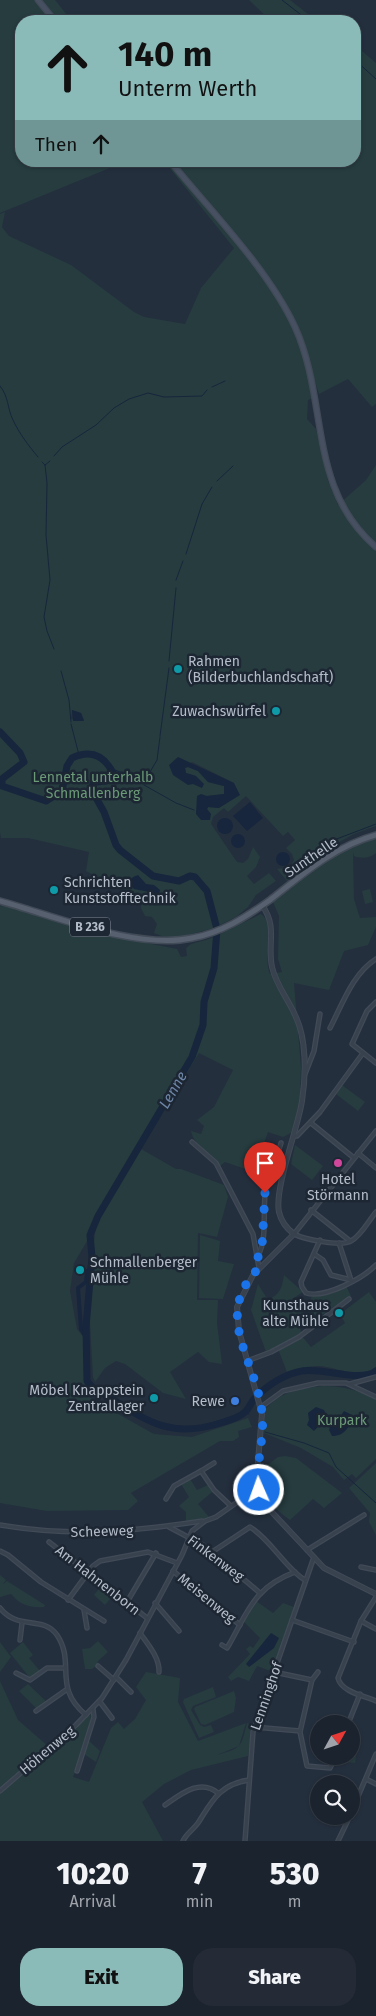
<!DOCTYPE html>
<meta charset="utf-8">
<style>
body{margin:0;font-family:"Fira Sans",sans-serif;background:#242b36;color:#f1f3f6;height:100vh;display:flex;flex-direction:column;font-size:19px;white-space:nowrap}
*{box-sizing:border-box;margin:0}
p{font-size:16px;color:#a0a4aa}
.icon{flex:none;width:28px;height:28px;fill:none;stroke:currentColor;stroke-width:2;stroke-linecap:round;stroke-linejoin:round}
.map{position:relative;height:1841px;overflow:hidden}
.drawer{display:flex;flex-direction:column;background:#1b232e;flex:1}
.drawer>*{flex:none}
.top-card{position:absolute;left:15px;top:15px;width:346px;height:152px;border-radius:20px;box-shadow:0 1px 4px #0004,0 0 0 1px #39404a;background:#8bbbb9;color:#111;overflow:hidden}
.needle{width:32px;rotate:50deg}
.controls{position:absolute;left:310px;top:1715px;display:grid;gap:10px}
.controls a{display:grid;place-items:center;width:50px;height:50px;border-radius:50%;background:#1b232e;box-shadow:0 1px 4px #0004,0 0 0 1px #39404a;font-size:25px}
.pin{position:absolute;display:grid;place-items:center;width:42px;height:42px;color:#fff;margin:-51px -21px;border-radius:50% 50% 50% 0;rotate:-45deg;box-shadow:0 0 5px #0007}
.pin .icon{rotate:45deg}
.me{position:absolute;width:55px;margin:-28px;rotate:358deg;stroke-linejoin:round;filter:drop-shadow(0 0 4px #0008)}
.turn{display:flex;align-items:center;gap:18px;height:105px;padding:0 20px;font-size:22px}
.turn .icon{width:65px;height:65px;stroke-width:2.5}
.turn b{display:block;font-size:35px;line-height:42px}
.then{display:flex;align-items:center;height:48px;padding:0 20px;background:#0003;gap:10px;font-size:19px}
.eta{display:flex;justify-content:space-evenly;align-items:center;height:85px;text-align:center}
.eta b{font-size:30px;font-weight:800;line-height:35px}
.primary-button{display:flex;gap:10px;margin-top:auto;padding:10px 20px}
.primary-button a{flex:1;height:58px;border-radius:20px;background:#8bbbb9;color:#111;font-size:20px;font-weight:800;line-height:58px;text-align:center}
.primary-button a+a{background:#242b36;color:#f1f3f6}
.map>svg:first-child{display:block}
</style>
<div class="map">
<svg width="376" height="1841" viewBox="0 0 376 1841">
<rect width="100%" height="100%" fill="#242f3e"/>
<g fill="#263c3f" fill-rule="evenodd">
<path d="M0 0H36L55 21H21V161H127L0 213Z"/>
<path d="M40 0H55L72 21H58Z"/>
<path d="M249 0H290L317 21H271Z"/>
<path d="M355 45 376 63V404L372 407 348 379 319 394 298 329 281 296 173 161H355Z"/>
<path d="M164 161H167C207 210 262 266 290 321 302 346 308 371 312 398L308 400 307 419 316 429 328 481 338 505 366 480 376 465V826L354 834 315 855 316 860 287 881 277 869 290 867 294 860 292 854 286 848 295 840 288 832 283 836 246 796 228 812 224 808 213 817 211 824 237 862 243 863 248 859 253 847 260 857 256 867 247 876 254 884 269 873 276 881 256 895 248 907 236 917 214 928 176 938H167L154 933 157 924 152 917 145 916 141 908 142 903 134 895 86 871 89 852 28 838H1L0 832V214L5 212 2 227 9 236 71 265 134 312 144 317 185 324 201 288 234 248ZM72 710 81 713 84 720 71 719ZM192 762 234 783 219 808 208 807 207 809V796L224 794V786L208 782 198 771 188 767 185 768 186 773 196 776 173 775Z"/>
<path d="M376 839V853C371 858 361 859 354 856L353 852 354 899 360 918 376 917V927L368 945 344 951 329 990 294 983 301 1067 300 1098 293 1132 283 1137 268 1132 254 1172 225 1162 220 1166C211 1154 194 1146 191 1131L201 1134 204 1126 197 1120 214 1107 233 1070 199 1053 141 1149 176 1169H181L224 1185 228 1197 217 1237 198 1233 197 1300H218L217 1323 222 1364 209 1362 198 1352 170 1372 186 1399 163 1393 125 1364 116 1361 105 1368 95 1382 93 1377 88 1287 96 1226 74 1263 70 1291 77 1329 88 1343 90 1398 93 1400 154 1434 192 1437 248 1418 252 1427 238 1431 239 1437 233 1441H220L131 1493 138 1501 128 1510 47 1511 0 1503V906L13 907 122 938 177 949 181 957 187 956 186 948 191 944 209 939 261 914C278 927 262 956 270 974L282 972 278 959 279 916 273 902C305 878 336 848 376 839Z"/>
<path d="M370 889 373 902 365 904 362 891Z"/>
<path d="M342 1085 365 1102 358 1111 336 1094Z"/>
<path d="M295 1145 323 1166 312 1180 291 1164Z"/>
<path d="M200 1235 220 1241 218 1261 234 1264 223 1299 199 1298Z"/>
<path d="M284 1275 303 1292 292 1299 308 1318 300 1324 301 1335 311 1347 345 1323 340 1314 369 1292 376 1302V1367C361 1382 336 1366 318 1366 307 1366 297 1369 287 1372L278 1349 266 1352 251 1310 258 1284 268 1300C280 1294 282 1288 284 1275Z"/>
<path d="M346 1286 351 1296C333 1306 324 1324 304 1309L313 1295Z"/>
<path d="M323 1386C343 1386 358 1390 376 1399V1459L356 1478 352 1474 344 1480 333 1467 301 1448 264 1433 265 1409C284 1390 298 1389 323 1386Z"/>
<path d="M285 1456 296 1458 342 1493 324 1508 313 1499 290 1520C273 1507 254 1492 263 1468L278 1457Z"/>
<path d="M376 1463V1535L369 1522 370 1513 349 1488Z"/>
<path d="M190 1479 197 1490 208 1485 212 1492 198 1504 209 1517 206 1519 186 1522V1512L179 1506 189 1497 181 1484Z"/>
<path d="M0 1575 6 1580 3 1584 7 1581 45 1605 44 1607C30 1608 20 1605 11 1594L0 1597Z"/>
<path d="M103 1584 114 1594 105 1605 94 1595Z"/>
<path d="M256 1601 273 1613 283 1603 294 1607 273 1672 257 1666 249 1681 238 1677 231 1681 228 1677 250 1654 246 1649 250 1646 253 1648 260 1638 244 1622Z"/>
<path d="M98 1641 108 1652 98 1661 97 1665 92 1669H85L82 1649 90 1648Z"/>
<path d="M0 1642 11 1657 0 1672Z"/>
<path d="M23 1642 33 1655 29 1658 40 1671 30 1678 10 1653Z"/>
<path d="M146 1672 180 1678 178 1702 198 1741 246 1723 239 1746 217 1755C242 1748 241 1747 247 1723L254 1726 248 1756 191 1770 164 1784 142 1802 163 1841H0V1681L18 1720 49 1747 91 1714 89 1737 73 1777 89 1782 111 1728 118 1722 124 1729 135 1719 146 1700 136 1687Z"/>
<path d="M28 1684 47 1702 37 1709 19 1691Z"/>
<path d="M213 1687 216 1697 193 1706 191 1710 200 1725 204 1727 211 1725 214 1732 199 1738 183 1702 184 1699Z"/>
<path d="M234 1691 236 1698 234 1712 205 1725 201 1724 194 1709 195 1707Z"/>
<path d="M88 1740 100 1751 96 1762 84 1754Z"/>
<path d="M351 1744 358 1745 355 1763 336 1761 338 1756H351Z"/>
</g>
<g fill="#17263c">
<path d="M72 710 81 713 84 721H73Z"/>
<path d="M178 757 234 783 240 795 219 808 208 807 207 809 211 814 210 820H201L196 814 197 796 201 794 207 796 224 794V786L208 782 198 771 188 767 185 768 186 773 196 776 204 784 202 788 193 784 188 785 173 775 169 765Z"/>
<path d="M250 802 263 818 247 831 233 816Z"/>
<circle cx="225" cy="826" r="8"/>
<circle cx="238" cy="841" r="7"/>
<circle cx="283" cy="859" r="7"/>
<path d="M138 875 146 884 154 885 160 890 159 894 134 889 129 882 133 877Z"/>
<path d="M316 1407 324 1410 327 1417 314 1431 307 1425 309 1420 308 1413Z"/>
<path d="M344 1411 352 1415C350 1427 345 1436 332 1436L329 1430 333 1420H338Z"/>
<path d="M271 1633 279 1638 274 1648 249 1667 246 1664Z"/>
</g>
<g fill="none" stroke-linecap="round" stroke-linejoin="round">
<g stroke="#17263c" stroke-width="1">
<path d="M282 0 309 21"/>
<path d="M355 60 376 79"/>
<path d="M0 386C9 397 7 408 13 420 19 433 28 445 38 457"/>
<path d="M212 387 225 381"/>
<path d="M54 456 62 447 96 425 114 408 129 399 148 393 164 397 202 396 207 390"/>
<path d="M42 462 45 465 47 483 46 535 50 580 44 617 47 631 54 649"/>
<path d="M45 465 50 461"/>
<path d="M217 481 233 466"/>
<path d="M186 554 202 504 212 487"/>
<path d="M176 580 183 561"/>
<path d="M169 661 176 588"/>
<path d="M61 671 69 700 71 722"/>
<path d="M71 724 79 755"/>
<path d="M160 736 169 668"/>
<path d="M110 768 135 778 143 784 157 760 160 737"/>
<path d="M144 785 176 803 194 810"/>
<path d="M312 856 334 840 376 824"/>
<path d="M245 1412 249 1414"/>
<path d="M265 1432 304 1443 329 1453 336 1467 376 1503"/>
</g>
<path stroke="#17263c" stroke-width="4" d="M86 1337 81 1329 78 1288 86 1282 87 1271 91 1268"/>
<path stroke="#17263c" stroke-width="7" d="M0 732 20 753 24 762 2 779V786L46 801 62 791 67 766 72 758C92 749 105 756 114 775 110 783 102 781 94 782L91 789 104 812 116 845 120 850 153 876 179 881 190 876 195 877 207 891 217 929 214 968 204 1002 203 1025 192 1057 98 1216 90 1235 92 1257 86 1327 87 1381 92 1387C137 1412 161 1441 217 1424 226 1421 238 1419 245 1412 250 1408 251 1401 256 1397 268 1385 285 1374 302 1371 321 1367 361 1383 376 1371"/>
<g stroke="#414a57" stroke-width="5.5">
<g id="minor">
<path d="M376 1002 367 1011 352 1044 376 1063"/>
<path d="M330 1028C342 1005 353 973 376 959"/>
<path d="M305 1074 314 1051 320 1014"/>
<path d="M311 1123 354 1158"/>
<path d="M376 1131 294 1234C303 1239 341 1247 351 1241 361 1236 369 1220 376 1212"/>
<path d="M294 1136H297L320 1112 363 1053"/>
<path d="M192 1142 216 1163 253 1234 259 1268"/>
<path d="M358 1153 376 1168"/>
<path d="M311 1210 350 1241"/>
<path d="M320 1240 301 1282 302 1287 306 1293C325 1299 363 1278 376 1265"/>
<path d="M339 1243 351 1280"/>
<path d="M314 1254 323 1260 331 1275 351 1280"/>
<path d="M258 1255C268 1240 262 1206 266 1187 268 1172 277 1158 281 1143"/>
<path d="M247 1361 271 1352 299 1337 349 1299"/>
<path d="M350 1384 376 1377"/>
<path d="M261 1407 283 1391 318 1383H346L376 1397"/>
<path d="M214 1463 201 1471 214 1490 231 1506"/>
<path d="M166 1499 174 1486 201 1471"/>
<path d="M0 1525C72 1537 130 1532 202 1521"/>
<path d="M169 1527 203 1545 260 1593"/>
<path d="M49 1542 147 1618"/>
<path d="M307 1550 364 1515"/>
<path d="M0 1551 8 1555 41 1582 104 1621"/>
<path d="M212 1552 250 1527C271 1540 287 1570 305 1580"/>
<path d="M361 1567 376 1570"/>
<path d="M173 1571 240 1625"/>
<path d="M376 1597 361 1621 338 1678C341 1692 365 1696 376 1701"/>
<path d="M68 1600 93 1566 100 1561 148 1552 177 1563"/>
<path d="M127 1602 156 1553"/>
<path d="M155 1603 179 1631"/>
<path d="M0 1608C18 1631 43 1615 57 1635 76 1663 52 1687 86 1715"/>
<path d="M84 1610 87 1628"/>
<path d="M292 1620 354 1642"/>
<path d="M361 1621 376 1629"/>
<path d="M140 1633C147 1643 160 1658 159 1672"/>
<path d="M20 1640 22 1623"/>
<path d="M222 1645 227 1648 230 1643C249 1609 255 1587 295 1572"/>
<path d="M98 1666 114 1680"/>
<path d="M274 1672 312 1680 300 1732 307 1766 330 1768 336 1756"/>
<path d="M16 1673 30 1680 47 1668H65"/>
<path d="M116 1677 131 1692"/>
<path d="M312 1680 318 1672"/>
<path d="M100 1702 112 1718"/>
<path d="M36 1711 66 1690"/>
<path d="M348 1724 360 1694"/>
<path d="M254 1727 300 1731"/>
<path d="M77 1771 94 1717 93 1709"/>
<path d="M366 1779 376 1784"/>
<path d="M0 1791 76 1725 102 1698 126 1660 182 1555 192 1531 205 1521 216 1517 246 1496 259 1490"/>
<path d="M165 1805C181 1794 200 1778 218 1793"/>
<path d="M351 1813 376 1754"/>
<path d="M183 1841C186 1834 193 1830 198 1823 212 1801 220 1784 249 1780"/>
<path d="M245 1841 253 1732 314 1557"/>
<path d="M338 1841 350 1816"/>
</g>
</g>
<g stroke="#414a57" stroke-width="6">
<path id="tertiary" d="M262 905C278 928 267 943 272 967 276 985 288 999 295 1015 307 1039 306 1075 302 1101 298 1128 274 1189 279 1212 281 1221 286 1228 294 1234L253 1275 237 1307 239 1331 262 1414 257 1473 259 1490 269 1509 324 1568 376 1594"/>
</g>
<g stroke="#414a57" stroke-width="7">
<g id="secondary">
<path d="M38 0 55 21"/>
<path d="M170 161C210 210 269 270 295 327 329 402 307 488 376 547"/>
</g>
</g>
<g stroke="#414a57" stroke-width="8">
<path id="primary" d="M0 901C55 916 136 950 192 938 221 933 246 917 270 900 303 874 335 846 376 835"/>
</g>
<use href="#minor" stroke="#38414e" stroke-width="3"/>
<use href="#tertiary" stroke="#38414e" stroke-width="4"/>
<use href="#secondary" stroke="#465061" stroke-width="4.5"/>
<use href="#primary" stroke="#56606e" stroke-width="5"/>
</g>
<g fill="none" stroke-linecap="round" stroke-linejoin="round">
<path stroke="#1a73e8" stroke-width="9" stroke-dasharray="0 16.2" d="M259 1490C255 1464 265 1438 262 1413 257 1360 211 1316 259 1268L258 1256 262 1247 265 1193"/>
</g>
<g fill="#0f9aa8" stroke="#1d2633" stroke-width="2">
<circle cx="178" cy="669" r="5"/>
<circle cx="276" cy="711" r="5"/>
<circle cx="54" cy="890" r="5"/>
<circle cx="80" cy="1270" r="5"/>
<circle cx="339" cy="1313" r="5"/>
<circle cx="154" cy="1398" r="5"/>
</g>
<circle fill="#d1479c" stroke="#1d2633" stroke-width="2" cx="338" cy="1163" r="5"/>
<circle fill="#3f7fe0" stroke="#1d2633" stroke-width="2" cx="235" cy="1401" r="5"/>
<g text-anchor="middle" stroke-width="5" stroke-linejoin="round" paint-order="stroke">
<rect fill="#1d2633" stroke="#878f9c" stroke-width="1" x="70" y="917.5" width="40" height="19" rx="4"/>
<g font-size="12" font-weight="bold" fill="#b4bcc9">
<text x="90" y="931">B 236</text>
</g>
<g font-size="14" fill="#b4bcc9" stroke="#1d2633" text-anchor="end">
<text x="188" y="666" text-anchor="start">Rahmen<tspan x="188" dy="16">(Bilderbuchlandschaft)</tspan></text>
<text x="266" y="716">Zuwachswürfel</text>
<text x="64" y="887" text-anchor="start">Schrichten<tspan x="64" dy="16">Kunststofftechnik</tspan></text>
<text x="338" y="1184" text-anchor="middle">Hotel<tspan x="338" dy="16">Störmann</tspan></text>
<text x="90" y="1267" text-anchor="start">Schmallenberger<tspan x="90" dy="16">Mühle</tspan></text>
<text x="329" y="1310">Kunsthaus<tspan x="329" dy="16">alte Mühle</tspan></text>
<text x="144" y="1395">Möbel Knappstein<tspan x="144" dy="16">Zentrallager</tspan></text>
<text x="225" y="1406">Rewe</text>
</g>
<g font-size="14" fill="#6b9a76" stroke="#1d2633">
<text x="93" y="782">Lennetal unterhalb<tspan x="93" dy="16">Schmallenberg</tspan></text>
<text x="342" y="1425">Kurpark</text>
</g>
<g font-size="14" fill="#b4bcc9" stroke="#1d2633">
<text transform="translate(311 857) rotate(-34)" y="5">Sunthelle</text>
<text transform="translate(102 1531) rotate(-2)" y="5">Scheeweg</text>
<text transform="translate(216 1558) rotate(37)" y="5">Finkenweg</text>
<text transform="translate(98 1580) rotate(38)" y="5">Am Hahnenborn</text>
<text transform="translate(207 1598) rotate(39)" y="5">Meisenweg</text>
<text transform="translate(266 1696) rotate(-71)" y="5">Lenninghof</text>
<text transform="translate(47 1750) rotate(-40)" y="5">Höhenweg</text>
</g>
<g font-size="15" font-style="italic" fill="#6d86a8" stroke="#1d2633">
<text transform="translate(173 1090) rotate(-60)" y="5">Lenne</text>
</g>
</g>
</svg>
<div class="controls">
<a><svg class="needle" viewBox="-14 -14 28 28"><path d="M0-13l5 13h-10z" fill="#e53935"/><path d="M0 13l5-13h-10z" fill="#a0a4aa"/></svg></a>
<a><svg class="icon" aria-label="search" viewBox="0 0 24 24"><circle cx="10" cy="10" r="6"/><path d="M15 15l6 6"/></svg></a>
</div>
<div class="pin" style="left:265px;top:1193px;background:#d93025"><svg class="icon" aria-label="arrive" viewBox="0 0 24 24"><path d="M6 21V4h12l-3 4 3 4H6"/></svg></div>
<svg class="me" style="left:259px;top:1490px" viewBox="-20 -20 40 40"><circle r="17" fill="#1a73e8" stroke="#fff" stroke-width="3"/><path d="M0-11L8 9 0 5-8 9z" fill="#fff"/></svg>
<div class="top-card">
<div class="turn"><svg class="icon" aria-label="ahead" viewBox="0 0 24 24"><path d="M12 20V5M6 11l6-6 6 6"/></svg><div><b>140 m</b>Unterm Werth</div></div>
<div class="then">Then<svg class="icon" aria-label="ahead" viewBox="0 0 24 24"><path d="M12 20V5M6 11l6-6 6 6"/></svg></div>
</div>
</div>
<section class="drawer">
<div class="eta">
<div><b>10:20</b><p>Arrival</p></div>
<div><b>7</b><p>min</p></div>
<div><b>530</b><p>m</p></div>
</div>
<div class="primary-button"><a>Exit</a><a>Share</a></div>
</section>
